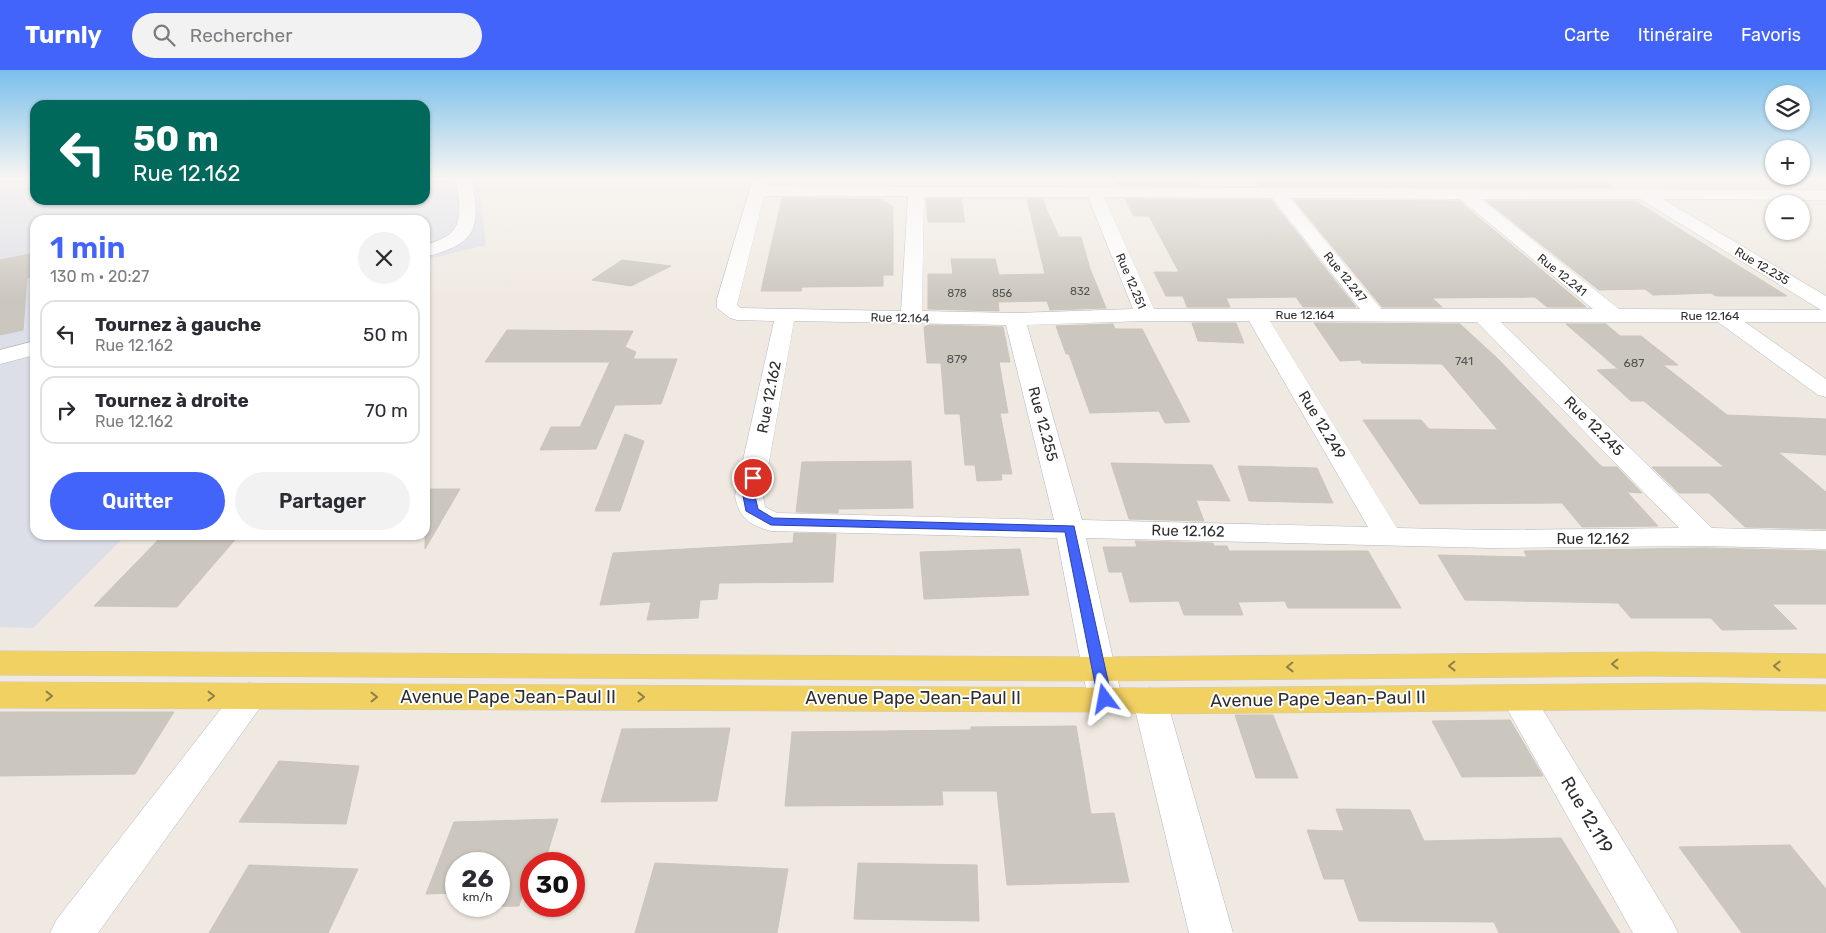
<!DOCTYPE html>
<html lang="fr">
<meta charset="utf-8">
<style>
body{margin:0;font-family:Rubik,sans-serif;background:#f2f2f3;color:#2b2b33;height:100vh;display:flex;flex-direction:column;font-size:19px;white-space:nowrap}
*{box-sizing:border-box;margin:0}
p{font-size:16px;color:#7c7c81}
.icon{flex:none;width:28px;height:28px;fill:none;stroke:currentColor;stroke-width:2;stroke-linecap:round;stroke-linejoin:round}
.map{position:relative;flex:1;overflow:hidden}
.sheet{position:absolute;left:30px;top:145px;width:400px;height:325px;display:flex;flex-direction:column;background:#fff;border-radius:15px;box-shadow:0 1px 4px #0004}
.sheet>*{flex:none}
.hud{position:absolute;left:30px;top:30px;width:400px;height:105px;border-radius:15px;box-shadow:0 1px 4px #0004;background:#00695c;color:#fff;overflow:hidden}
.buttons{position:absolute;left:1765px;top:15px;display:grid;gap:10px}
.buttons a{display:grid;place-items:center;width:45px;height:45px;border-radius:50%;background:#fff;box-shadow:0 1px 4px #0004;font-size:25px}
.speed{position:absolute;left:445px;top:782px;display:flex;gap:10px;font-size:25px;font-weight:700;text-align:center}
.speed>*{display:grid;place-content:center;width:65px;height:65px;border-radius:50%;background:#fff;box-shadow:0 1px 4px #0004;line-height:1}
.speed small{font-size:12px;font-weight:400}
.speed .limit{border:8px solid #d22;background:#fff;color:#111}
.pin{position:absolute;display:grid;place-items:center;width:42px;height:42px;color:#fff;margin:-21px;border:2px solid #fff;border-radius:50%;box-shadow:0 1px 5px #0007}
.me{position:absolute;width:55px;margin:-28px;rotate:347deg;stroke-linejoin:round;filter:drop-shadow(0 0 4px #0008)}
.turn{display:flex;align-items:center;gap:18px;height:105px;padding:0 20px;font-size:22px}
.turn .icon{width:65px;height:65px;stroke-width:2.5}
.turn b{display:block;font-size:35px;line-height:42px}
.round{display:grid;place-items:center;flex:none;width:52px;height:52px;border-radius:26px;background:#f2f2f3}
.headline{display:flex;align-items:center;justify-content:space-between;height:85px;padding:0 20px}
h1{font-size:30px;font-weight:600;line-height:38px;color:#4264fb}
.primary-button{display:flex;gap:10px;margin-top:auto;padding:10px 20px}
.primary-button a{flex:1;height:58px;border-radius:30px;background:#4264fb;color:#fff;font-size:20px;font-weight:600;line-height:58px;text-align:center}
.primary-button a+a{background:#f2f2f3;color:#2b2b33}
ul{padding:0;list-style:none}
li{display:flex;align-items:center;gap:15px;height:68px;margin:0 10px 8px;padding:0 10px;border:2px solid #e1e1e2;border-radius:15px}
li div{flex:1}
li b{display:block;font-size:19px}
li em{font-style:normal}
header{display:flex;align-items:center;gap:30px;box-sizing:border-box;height:70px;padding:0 25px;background:#4264fb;color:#fff}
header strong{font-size:24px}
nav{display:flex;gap:28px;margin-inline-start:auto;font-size:18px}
.search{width:350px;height:45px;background:#f2f2f3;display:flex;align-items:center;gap:12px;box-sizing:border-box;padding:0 18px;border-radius:28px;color:#7c7c81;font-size:19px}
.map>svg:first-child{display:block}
</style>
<header>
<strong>Turnly</strong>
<div class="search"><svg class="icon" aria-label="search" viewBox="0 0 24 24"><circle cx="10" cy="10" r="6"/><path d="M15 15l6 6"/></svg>Rechercher</div>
<nav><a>Carte</a><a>Itinéraire</a><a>Favoris</a></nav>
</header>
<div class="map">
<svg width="1826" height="863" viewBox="0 0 1826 863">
<rect width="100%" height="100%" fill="#efe9e1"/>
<path fill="#dcdee8" d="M0 109H35V130H425V109H478L486 175 425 190V150H35V465H126L33 558 0 557Z"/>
<g fill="#cbc7bf" stroke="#cbc5ba">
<path d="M1115 109H1195L1199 116 1118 115Z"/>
<path d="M1255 109H1600L1614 117 1260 116Z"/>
<path d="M782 128 880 129 893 137V205H883V216L802 217 801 221H761Z"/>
<path d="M926 129H961L965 152H928Z"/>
<path d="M1027 129H1042L1059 167H1081L1090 199 1106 238 1050 240 1047 231 998 232 999 241 928 239V204H953L951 189H995L999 205 1045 204Z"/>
<path d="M1125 129 1271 130 1356 237H1303L1296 227 1226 228 1230 237H1187L1183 226H1166L1154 202H1179L1149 146H1134Z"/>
<path d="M1294 130 1459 131 1586 237H1547L1535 227 1432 228 1442 237H1382Z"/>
<path d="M1486 131H1635L1787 226H1716L1711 223 1653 225 1645 219 1599 220Z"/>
<path d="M30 184V207L27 208 23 260 0 265V190Z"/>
<path d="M622 190 671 196 631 216 592 210Z"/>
<path d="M1192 253H1236L1244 273 1198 271Z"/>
<path d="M1314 253 1460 254 1497 288 1599 394 1603 397H1617L1642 423 1627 422 1658 456 1582 457 1562 433 1420 434 1363 350H1421L1429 359 1498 360 1442 294 1362 293 1360 290 1340 291Z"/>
<path d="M1113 254 1115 259H1142L1190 352 1165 353 1159 341 1090 343 1069 284H1066L1056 256Z"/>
<path d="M1566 254H1606L1620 266H1641L1678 295H1663L1727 345 1826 349V385L1778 382 1826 422V459L1745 457 1709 423H1679L1652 397H1724L1644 331H1631L1597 300 1618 299Z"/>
<path d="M928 255 1003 257 1010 292H999L1008 343H1000L1012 404H1001L1002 410 977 411 975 395H965L960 344H945L941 293H927L924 257Z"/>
<path d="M507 260 633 261 625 277 636 282 633 289H677L661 334 615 335 596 379 540 380 551 357H580L610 292H485Z"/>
<path d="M625 364 644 371 620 441H595Z"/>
<path d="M911 391 913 438 838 439V443L796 442 802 392Z"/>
<path d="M1111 393 1212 395 1230 431 1196 430 1204 451 1129 449Z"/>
<path d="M1238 396 1317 398 1333 433 1249 431Z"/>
<path d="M425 419H460L425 479Z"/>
<path d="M794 463 836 464 833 512 719 513 717 529 700 530 698 548 647 550 651 532 600 535 613 483 793 473Z"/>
<path d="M163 465H239L177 537 94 536Z"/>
<path d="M1135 471 1213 473 1214 476H1227L1229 481H1368L1401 538H1288L1285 531 1238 532 1243 545H1184L1179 531 1130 532 1122 502H1109L1103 477H1137Z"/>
<path d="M1704 478 1826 481V534H1772L1797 559 1722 560 1711 548H1631L1618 533 1465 530 1438 485 1527 487 1524 481Z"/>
<path d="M1020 479 1029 525 924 529 920 482Z"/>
<path d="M0 642H174L135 704 0 706Z"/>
<path d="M1235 645H1273L1298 708H1256Z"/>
<path d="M1510 650 1543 706 1462 707 1432 651Z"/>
<path d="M1076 656 1091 744 1114 743 1129 812 1007 815 997 721H942L943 735 785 736 792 662 971 660V657Z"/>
<path d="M730 658 717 731 601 732 622 659Z"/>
<path d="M279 691 359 696 346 754 239 752Z"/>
<path d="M1336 739 1410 740 1424 771 1561 768 1620 863H1499L1494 852 1359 851 1344 809H1324L1307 760 1344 761Z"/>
<path d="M558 749 544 794H531V821H524L519 836 476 837 499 836V794H456V823L426 824 454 752Z"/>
<path d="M1790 775 1826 819V863H1742L1679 777Z"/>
<path d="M655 793 788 799 777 863H635Z"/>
<path d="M858 793 977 795 979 851 854 849Z"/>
<path d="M249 795 358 799 328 863H209Z"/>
</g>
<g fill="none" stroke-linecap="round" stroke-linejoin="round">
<g stroke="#b4b7c1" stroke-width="1">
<g id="minor">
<path d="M456 109H472C481 160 477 173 425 187V175C466 164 461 145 456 109Z"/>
<path d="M753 109H769L767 116 1826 120V130L1663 129 1826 226V252H1745L1826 309V327L1818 325 1718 252H1501L1712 458 1826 461V479L1704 476 1490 478 1086 468 1122 629 1117 638 1105 642 1093 638 1088 629 1057 468 771 461C749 455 739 448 735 426L774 251 737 250 730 248 717 238V229ZM764 126H908L901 241 741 238 737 235ZM924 127H1088L1133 239 1015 243 922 241ZM1104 127 1272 128 1360 239H1154ZM1290 128 1460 129 1593 239H1381ZM1481 129H1640L1821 240 1619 239ZM794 251 1006 255 1054 450 777 443 765 437 763 426ZM1146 251H1249L1368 457 1082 450 1027 255ZM1270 251 1477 252 1679 458 1490 460 1397 458Z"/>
<path d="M35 271V285L0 294V280Z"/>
<path d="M250 613 262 617 267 626 262 635 98 863H50L57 849 238 617Z"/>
<path d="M1518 615 1530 619 1671 849 1678 863H1633L1501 628 1506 619Z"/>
<path d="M1150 618 1162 622 1167 631 1233 863H1189L1133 631 1138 622Z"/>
</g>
</g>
<g stroke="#c9c9c9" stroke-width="1">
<g id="major">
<path d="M0 581 1098 587 1649 582 1826 584V608L1649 606 1098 611 0 605Z"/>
<path d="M0 612 1150 618 1700 613 1826 615V641L1700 639 1150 644 1105 642 0 638Z"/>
</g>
</g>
<use href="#minor" fill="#fff" fill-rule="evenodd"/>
<use href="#major" fill="#f2d163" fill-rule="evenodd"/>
</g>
<defs><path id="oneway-chevron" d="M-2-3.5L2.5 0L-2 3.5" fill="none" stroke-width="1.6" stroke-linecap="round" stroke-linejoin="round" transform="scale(1.25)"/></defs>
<g stroke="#908048">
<use href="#oneway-chevron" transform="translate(1615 594) rotate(179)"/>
<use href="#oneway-chevron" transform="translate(1452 596) rotate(179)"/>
<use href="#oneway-chevron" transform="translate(1777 596) rotate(-179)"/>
<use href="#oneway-chevron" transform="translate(1290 597) rotate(179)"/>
<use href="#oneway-chevron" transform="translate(49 626)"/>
<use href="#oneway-chevron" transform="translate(211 626)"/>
<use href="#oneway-chevron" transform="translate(374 627)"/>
<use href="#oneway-chevron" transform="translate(641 627)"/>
</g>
<linearGradient id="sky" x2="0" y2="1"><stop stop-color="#7abfeb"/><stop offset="0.47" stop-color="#f8f5f2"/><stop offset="1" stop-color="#f8f5f2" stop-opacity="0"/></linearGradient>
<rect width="1826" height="230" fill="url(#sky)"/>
<path fill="#4264fb" stroke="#2b41a3" d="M753 405 758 408 755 426 758 439 773 448 1074 456 1112 629 1110 633H1100L1098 629 1065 462 771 455 746 441 743 426 747 408Z"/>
<g text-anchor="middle" stroke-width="4" stroke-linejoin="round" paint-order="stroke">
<g font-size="11" fill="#555452">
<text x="1080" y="225">832</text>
<text x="957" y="227">878</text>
<text x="1002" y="227">856</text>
</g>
<g font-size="12" fill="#2e2e2e" stroke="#fff">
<text transform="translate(1762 196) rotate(31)" y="4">Rue 12.235</text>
<text transform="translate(1562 205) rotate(39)" y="4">Rue 12.241</text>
<text transform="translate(1345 207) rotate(51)" y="4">Rue 12.247</text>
<text transform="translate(1131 211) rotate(67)" y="4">Rue 12.251</text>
<text x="1305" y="249">Rue 12.164</text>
<text x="1710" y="250">Rue 12.164</text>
<text transform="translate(900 248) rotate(1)" y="4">Rue 12.164</text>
</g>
<g font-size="12" fill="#555452">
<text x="957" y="293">879</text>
<text x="1464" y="295">741</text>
<text x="1634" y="297">687</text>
</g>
<g font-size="15" fill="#2e2e2e" stroke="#fff">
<text transform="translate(769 327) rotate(-79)" y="5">Rue 12.162</text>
<text transform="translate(1043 354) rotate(75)" y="5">Rue 12.255</text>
<text transform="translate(1322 355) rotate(59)" y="5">Rue 12.249</text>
<text transform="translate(1594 356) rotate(45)" y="5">Rue 12.245</text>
<text transform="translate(1188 461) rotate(1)" y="5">Rue 12.162</text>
<text x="1593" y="474">Rue 12.162</text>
</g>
<g font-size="18" fill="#2e2e2e" stroke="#fff">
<text x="508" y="633">Avenue Pape Jean-Paul II</text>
<text x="913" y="634">Avenue Pape Jean-Paul II</text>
<text transform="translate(1318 629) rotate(-1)" y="6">Avenue Pape Jean-Paul II</text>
<text transform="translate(1587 745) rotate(60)" y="6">Rue 12.119</text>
</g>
</g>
</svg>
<div class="buttons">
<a><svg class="icon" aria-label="layers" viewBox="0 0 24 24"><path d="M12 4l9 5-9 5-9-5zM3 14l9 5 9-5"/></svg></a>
<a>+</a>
<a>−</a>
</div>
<div class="speed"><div>26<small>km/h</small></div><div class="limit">30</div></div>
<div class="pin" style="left:753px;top:408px;background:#d93025"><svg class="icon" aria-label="arrive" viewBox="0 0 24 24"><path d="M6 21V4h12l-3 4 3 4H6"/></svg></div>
<svg class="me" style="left:1105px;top:629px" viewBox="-20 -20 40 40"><path d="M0-17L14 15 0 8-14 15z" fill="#4264fb" stroke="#fff" stroke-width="4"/></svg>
<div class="hud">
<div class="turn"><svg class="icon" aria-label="left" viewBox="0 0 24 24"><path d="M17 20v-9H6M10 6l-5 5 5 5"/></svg><div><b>50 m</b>Rue 12.162</div></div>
</div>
<section class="sheet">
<div class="headline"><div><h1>1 min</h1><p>130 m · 20:27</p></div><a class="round"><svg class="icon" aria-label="close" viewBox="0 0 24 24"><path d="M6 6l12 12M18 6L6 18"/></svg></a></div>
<ul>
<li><svg class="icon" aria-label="left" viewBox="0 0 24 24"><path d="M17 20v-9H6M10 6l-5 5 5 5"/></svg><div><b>Tournez à gauche</b><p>Rue 12.162</p></div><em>50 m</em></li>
<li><svg class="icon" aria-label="right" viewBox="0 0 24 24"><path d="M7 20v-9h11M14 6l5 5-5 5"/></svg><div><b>Tournez à droite</b><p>Rue 12.162</p></div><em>70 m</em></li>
</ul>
<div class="primary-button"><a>Quitter</a><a>Partager</a></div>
</section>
</div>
